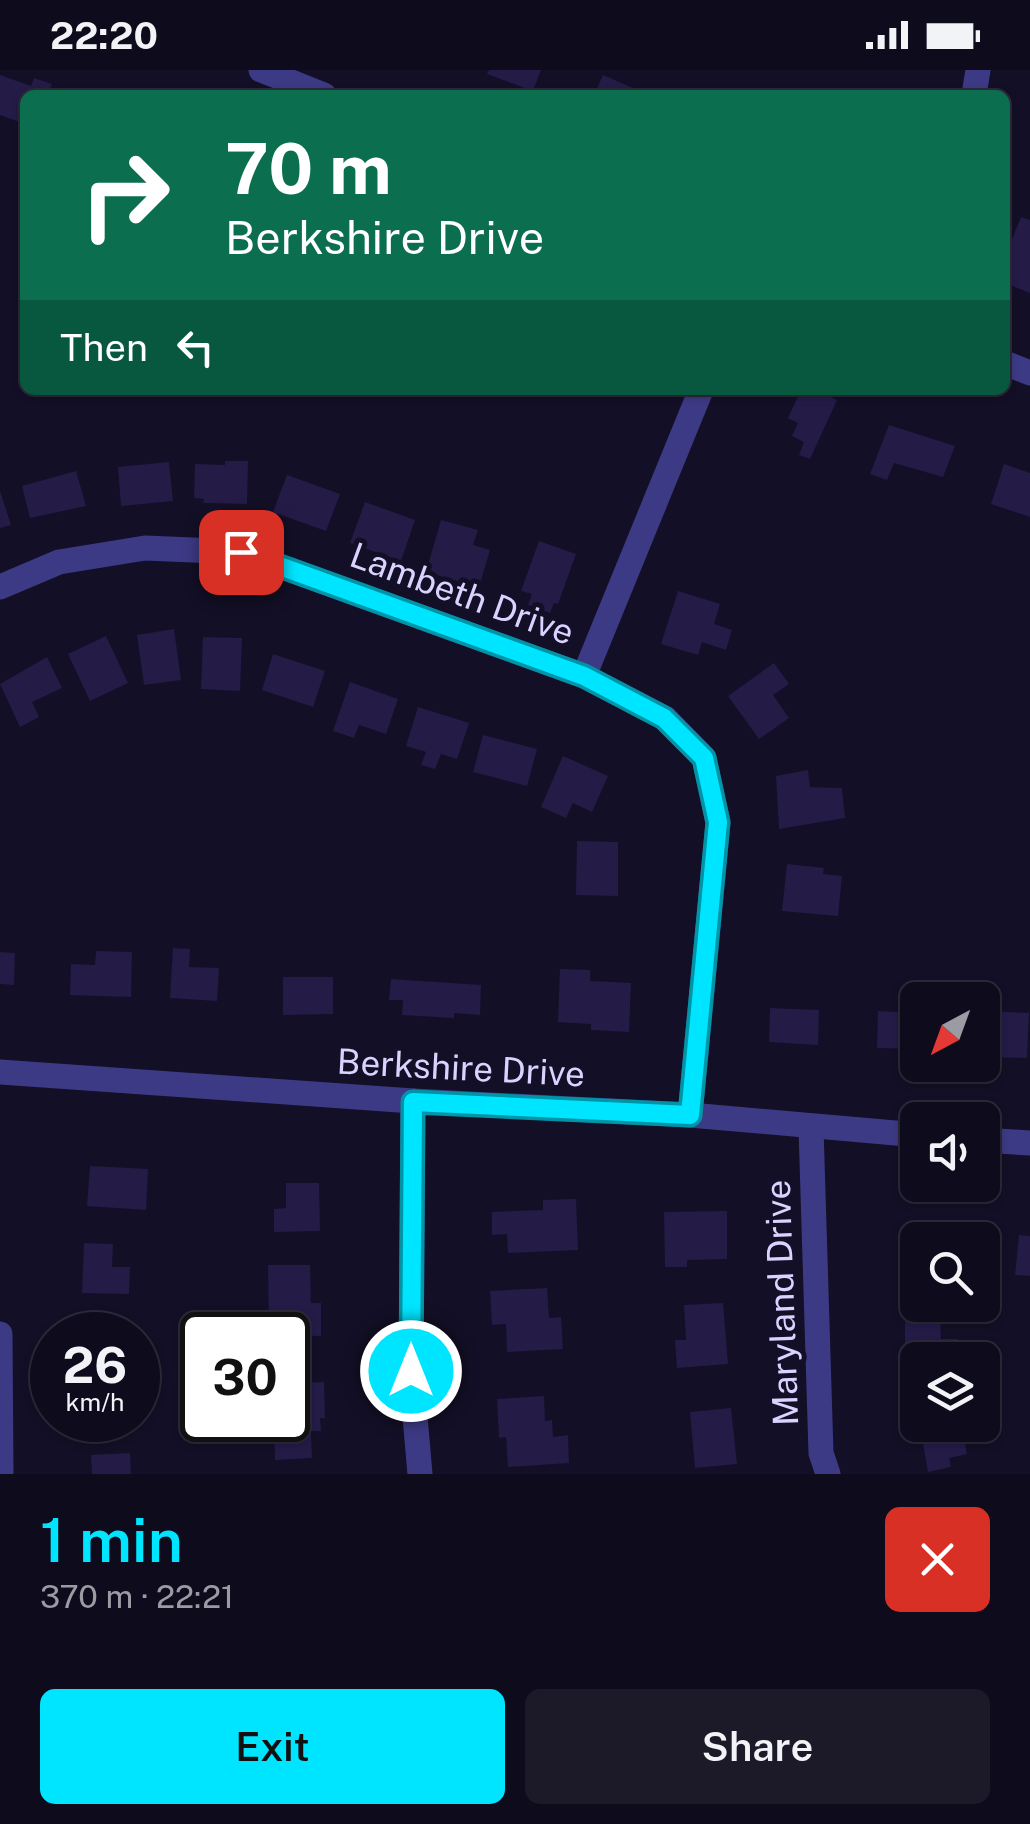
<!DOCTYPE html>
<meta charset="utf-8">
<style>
body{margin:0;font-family:"Public Sans",sans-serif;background:#1c1929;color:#f1f3f6;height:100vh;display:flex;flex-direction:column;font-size:38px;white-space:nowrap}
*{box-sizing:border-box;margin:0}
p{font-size:32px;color:#9b9ba3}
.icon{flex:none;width:55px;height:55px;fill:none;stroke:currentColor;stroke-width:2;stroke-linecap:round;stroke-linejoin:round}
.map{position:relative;height:1404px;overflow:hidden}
.side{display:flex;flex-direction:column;background:#0e0b1c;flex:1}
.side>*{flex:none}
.guide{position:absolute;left:20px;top:20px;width:990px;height:305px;border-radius:15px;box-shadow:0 2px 8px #0004,0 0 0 2px #2e2b3b;background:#0b6e4f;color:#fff;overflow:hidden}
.needle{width:65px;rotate:221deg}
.controls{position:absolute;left:900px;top:912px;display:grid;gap:20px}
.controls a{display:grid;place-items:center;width:100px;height:100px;border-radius:15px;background:#0e0b1c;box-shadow:0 2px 8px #0004,0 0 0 2px #2e2b3b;font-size:50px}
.speed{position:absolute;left:30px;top:1242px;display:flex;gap:20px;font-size:50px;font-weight:700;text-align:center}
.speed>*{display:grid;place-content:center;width:130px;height:130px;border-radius:50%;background:#0e0b1c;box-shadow:0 2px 8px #0004,0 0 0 2px #2e2b3b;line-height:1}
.speed small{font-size:25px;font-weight:400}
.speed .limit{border:5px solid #111;border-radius:15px;background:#fff;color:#111}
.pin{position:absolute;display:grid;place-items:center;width:85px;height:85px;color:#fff;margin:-42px;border-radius:20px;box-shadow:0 5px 15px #0006}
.me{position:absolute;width:110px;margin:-55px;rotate:0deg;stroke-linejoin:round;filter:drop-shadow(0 0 8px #0008)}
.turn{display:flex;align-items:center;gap:35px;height:210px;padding:0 40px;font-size:45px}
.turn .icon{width:130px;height:130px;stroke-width:2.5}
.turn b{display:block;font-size:70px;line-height:85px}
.then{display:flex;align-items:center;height:95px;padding:0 40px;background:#0003;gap:20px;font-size:38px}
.round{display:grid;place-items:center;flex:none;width:105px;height:105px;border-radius:15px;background:#1c1929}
.summary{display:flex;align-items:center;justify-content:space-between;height:170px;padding:0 40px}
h1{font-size:60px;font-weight:600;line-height:75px;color:#00e5ff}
.button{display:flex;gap:20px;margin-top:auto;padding:20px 40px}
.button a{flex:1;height:115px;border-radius:15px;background:#00e5ff;color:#111;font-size:40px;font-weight:600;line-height:115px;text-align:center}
.button a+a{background:#1c1929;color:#f1f3f6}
.status{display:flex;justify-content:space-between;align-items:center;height:70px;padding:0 50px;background:#0e0b1c;direction:ltr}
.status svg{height:28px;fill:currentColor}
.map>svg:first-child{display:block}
</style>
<div class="status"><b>22:20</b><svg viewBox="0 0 49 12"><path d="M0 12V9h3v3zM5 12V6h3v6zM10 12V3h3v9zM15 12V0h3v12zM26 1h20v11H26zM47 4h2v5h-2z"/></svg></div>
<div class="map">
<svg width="1030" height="1404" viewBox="0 0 1030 1404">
<rect width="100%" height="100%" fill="#130f26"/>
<g fill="#241b47">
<path d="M489 0H541L533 21 487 4Z"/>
<path d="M0 5 31 16 34 8 52 14 48 25H25V54L0 45Z"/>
<path d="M603 5 649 25H594Z"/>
<path d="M1021 147 1030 150V223L1005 213 1009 192 1005 186Z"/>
<path d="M801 320H816L837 330 810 389 799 385 804 372 792 366 798 353 788 348Z"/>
<path d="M889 355 955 376 943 407 894 393 887 410 870 404Z"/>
<path d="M225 391H248L247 434 203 433 204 429 194 428 195 394 225 395Z"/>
<path d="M169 392 173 431 121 436 118 397Z"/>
<path d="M1004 394 1030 403V447L991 434Z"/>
<path d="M76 401 86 436 30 448 22 416Z"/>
<path d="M287 405 340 424 326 461 273 442Z"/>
<path d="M0 421 11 455 0 458Z"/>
<path d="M365 432 415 450 401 491 350 473Z"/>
<path d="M441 450 478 460 473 475 490 480 479 517 426 502Z"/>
<path d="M539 471 576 484 558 534 554 533 550 543 528 535 532 524 521 521Z"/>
<path d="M678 521 720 534 714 554 732 560 726 580 702 572 698 585 661 574Z"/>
<path d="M174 559 181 610 144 615 137 565Z"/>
<path d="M106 566 128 613 90 631 68 584Z"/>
<path d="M203 567 242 568 240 621 201 619Z"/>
<path d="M273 584 325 601 313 637 262 620Z"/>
<path d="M47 587 62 618 32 632 39 647 20 657 0 614Z"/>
<path d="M774 593 789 614 773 625 789 648 759 669 728 626Z"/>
<path d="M350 612 398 629 386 664 359 655 354 668 333 661Z"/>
<path d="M418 637 469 653 457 689 441 684 435 699 421 695 426 682 406 676Z"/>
<path d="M483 665 537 679 527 716 473 702Z"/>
<path d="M563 686 608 706 592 742 573 733 566 748 541 737Z"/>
<path d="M808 700 810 717 842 718 845 748 779 759 776 706Z"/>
<path d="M577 771 618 772V826L576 825Z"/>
<path d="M787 794 824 798 823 804 842 806 838 846 782 841Z"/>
<path d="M173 878 190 879 189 897 219 898 217 931 170 928Z"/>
<path d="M96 881 132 882 131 927 70 925 71 894 95 895Z"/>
<path d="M0 882 15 883 14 915 0 914Z"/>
<path d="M560 899 590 900V911L631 913 629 962 591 960V954L558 952Z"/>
<path d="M283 907H333V944L283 945Z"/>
<path d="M391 909 481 915 480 945 454 943V948L402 945 403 930H389Z"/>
<path d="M770 938 819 940 818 975 769 972Z"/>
<path d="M878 941 918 943V979L877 978Z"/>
<path d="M982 941 1029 943 1027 988 982 987Z"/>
<path d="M90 1096 148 1099 146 1140 87 1136Z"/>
<path d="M286 1113H319L320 1161 274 1162V1139L286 1138Z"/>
<path d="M576 1129 578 1180 508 1183 507 1164 492 1165V1142L543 1140V1130Z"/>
<path d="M727 1141V1189L687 1190V1197H665L664 1142Z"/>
<path d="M907 1152 956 1155 955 1170H918V1187L905 1186Z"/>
<path d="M1019 1165 1030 1166V1206L1015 1205Z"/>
<path d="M84 1173 113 1174 112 1197H130L129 1224 82 1223Z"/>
<path d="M268 1195H310L311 1233H321V1266L269 1265Z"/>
<path d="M547 1218 549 1248 561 1247 563 1279 507 1282 506 1254 492 1255 490 1221Z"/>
<path d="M723 1233 728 1294 677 1298 675 1270H686L684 1235Z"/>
<path d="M905 1241H940L941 1269H958V1290H905Z"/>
<path d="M324 1312 325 1348H320L321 1361H311L312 1388 275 1390 274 1350H288V1313Z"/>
<path d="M544 1326 545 1351 552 1350 553 1367 568 1365 569 1393 508 1397 506 1367 499 1368 497 1329Z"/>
<path d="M918 1335V1355H961L967 1384 949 1388 951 1397 928 1402 922 1368 913 1370 907 1337Z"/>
<path d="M731 1338 737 1394 695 1398 690 1342Z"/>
<path d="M130 1383 131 1404H92L91 1385Z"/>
</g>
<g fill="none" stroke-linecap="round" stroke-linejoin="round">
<g stroke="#3d3a85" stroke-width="25">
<path d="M261 0 324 25"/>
<path d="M974 25 978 0"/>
<path d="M1005 293 1030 303"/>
<path d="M0 517 59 492 145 478 241 482 584 606 665 648 704 688 718 753 690 1045"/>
<path d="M584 606 701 320"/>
<path d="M0 1002 413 1031 690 1045 918 1065"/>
<path d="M413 1031 411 1301 420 1404"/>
<path d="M811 1058 821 1383 828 1404"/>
<path d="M982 1070 1030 1073"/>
<path d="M0 1264 1 1404"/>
</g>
</g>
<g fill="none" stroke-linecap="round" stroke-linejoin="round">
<g stroke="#0095a6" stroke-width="25">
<path id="route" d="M241 482 584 606 664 648 704 688 718 752 690 1045 413 1032 411 1301"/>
</g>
<use href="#route" stroke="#00e5ff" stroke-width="18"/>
</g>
<g text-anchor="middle" stroke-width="10" stroke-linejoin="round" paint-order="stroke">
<g font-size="35" fill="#d9d4ff" stroke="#130f26">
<text transform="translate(462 524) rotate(20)" y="12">Lambeth Drive</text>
<text transform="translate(461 998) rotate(3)" y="12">Berkshire Drive</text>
<text transform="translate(782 1233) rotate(-92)" y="12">Maryland Drive</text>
</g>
</g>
</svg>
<div class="controls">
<a><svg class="needle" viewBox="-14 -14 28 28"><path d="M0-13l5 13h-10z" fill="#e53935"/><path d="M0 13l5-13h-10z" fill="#9b9ba3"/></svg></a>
<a><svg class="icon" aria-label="sound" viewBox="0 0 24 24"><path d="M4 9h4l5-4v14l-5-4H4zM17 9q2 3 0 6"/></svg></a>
<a><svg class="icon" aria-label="search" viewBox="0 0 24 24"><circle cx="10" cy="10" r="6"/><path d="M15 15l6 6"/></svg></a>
<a><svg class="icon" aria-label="layers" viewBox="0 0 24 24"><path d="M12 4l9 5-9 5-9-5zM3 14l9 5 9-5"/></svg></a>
</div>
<div class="speed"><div>26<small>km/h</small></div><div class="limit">30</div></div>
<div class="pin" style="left:241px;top:482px;background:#d93025"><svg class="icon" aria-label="arrive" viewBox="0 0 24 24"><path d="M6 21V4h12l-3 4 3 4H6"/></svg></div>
<svg class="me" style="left:411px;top:1301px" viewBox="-20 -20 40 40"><circle r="17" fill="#00e5ff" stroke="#fff" stroke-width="3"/><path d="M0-11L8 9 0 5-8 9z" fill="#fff"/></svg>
<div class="guide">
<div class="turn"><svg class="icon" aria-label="right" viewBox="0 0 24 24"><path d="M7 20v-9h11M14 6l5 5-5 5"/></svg><div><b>70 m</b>Berkshire Drive</div></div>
<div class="then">Then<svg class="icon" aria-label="left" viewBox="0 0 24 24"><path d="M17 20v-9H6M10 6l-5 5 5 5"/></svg></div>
</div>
</div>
<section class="side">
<div class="summary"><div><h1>1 min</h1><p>370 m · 22:21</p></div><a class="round" style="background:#d93025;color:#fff"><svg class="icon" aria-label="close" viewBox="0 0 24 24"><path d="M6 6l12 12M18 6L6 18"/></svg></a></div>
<div class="button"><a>Exit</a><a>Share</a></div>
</section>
